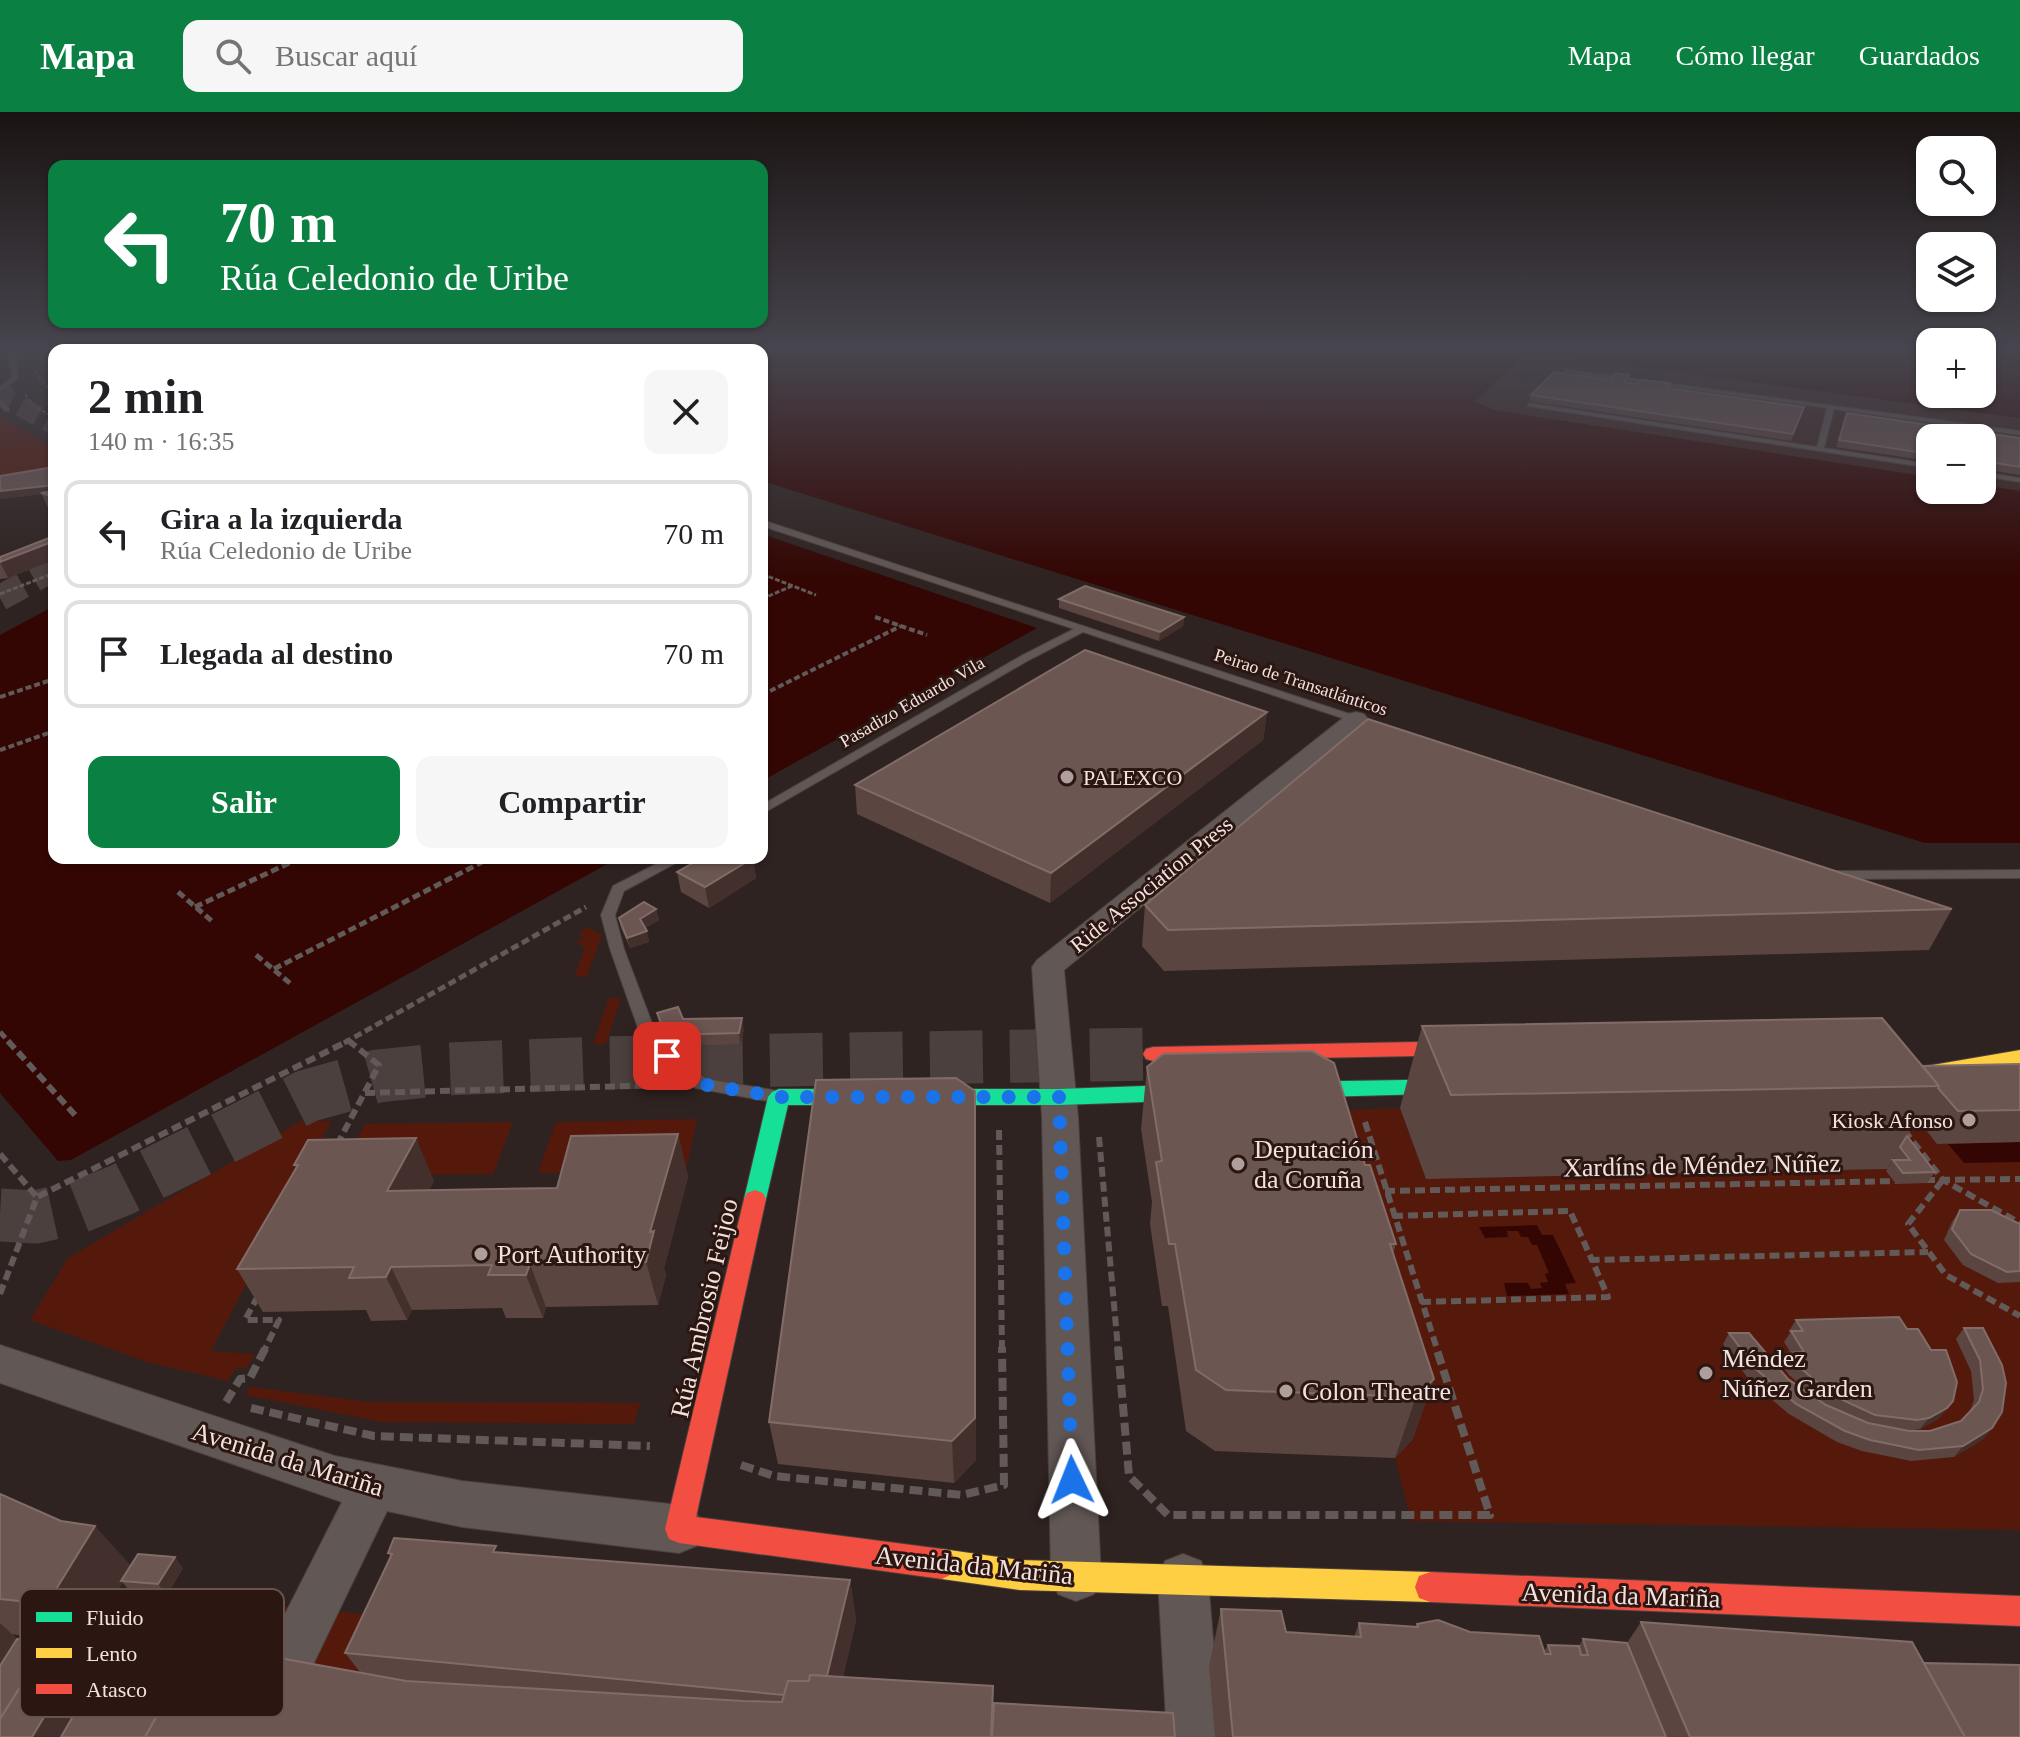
<!DOCTYPE html>
<html lang="es">
<meta charset="utf-8">
<style>
body{margin:0;font-family:"Times New Roman",serif;background:#f6f6f6;color:#202124;height:100vh;display:flex;flex-direction:column;font-size:30px;white-space:nowrap}
*{box-sizing:border-box;margin:0}
p{font-size:26px;color:#757577}
.icon{flex:none;width:44px;height:44px;fill:none;stroke:currentColor;stroke-width:2;stroke-linecap:round;stroke-linejoin:round}
.map{position:relative;flex:1;overflow:hidden}
.side{position:absolute;left:48px;top:232px;width:720px;height:520px;display:flex;flex-direction:column;background:#fff;border-radius:16px;box-shadow:0 2px 6px #0004}
.side>*{flex:none}
.guide{position:absolute;left:48px;top:48px;width:720px;height:168px;border-radius:16px;box-shadow:0 2px 6px #0004;background:#0b8043;color:#fff;overflow:hidden}
.fabs{position:absolute;left:1916px;top:24px;display:grid;gap:16px}
.fabs a{display:grid;place-items:center;width:80px;height:80px;border-radius:16px;background:#fff;box-shadow:0 2px 6px #0004;font-size:40px}
.pin{position:absolute;display:grid;place-items:center;width:68px;height:68px;color:#fff;margin:-34px;border-radius:16px;box-shadow:0 4px 12px #0006}
.me{position:absolute;width:88px;margin:-44px;rotate:358deg;stroke-linejoin:round;filter:drop-shadow(0 0 6px #0008)}
.turn{display:flex;align-items:center;gap:28px;height:168px;padding:0 40px;font-size:36px}
.turn .icon{width:104px;height:104px;stroke-width:2.5}
.turn b{display:block;font-size:56px;line-height:68px}
.round{display:grid;place-items:center;flex:none;width:84px;height:84px;border-radius:16px;background:#f6f6f6}
.overview{display:flex;align-items:center;justify-content:space-between;height:136px;padding:0 40px}
h1{font-size:48px;font-weight:700;line-height:60px}
.cta{display:flex;gap:16px;margin-top:auto;padding:16px 40px}
.cta a{flex:1;height:92px;border-radius:16px;background:#0b8043;color:#fff;font-size:32px;font-weight:700;line-height:92px;text-align:center}
.cta a+a{background:#f6f6f6;color:#202124}
ul{padding:0;list-style:none}
li{display:flex;align-items:center;gap:24px;height:108px;margin:0 16px 12px;padding:0 24px;border:4px solid #e0e0e0;border-radius:16px}
li div{flex:1}
li b{display:block;font-size:30px}
li em{font-style:normal}
header{display:flex;align-items:center;gap:48px;box-sizing:border-box;height:112px;padding:0 40px;background:#0b8043;color:#fff}
header strong{font-size:38px}
nav{display:flex;gap:44px;margin-inline-start:auto;font-size:28px}
.search{width:560px;height:72px;background:#f6f6f6;display:flex;align-items:center;gap:20px;box-sizing:border-box;padding:0 28px;border-radius:16px;color:#757577;font-size:30px}
.map>svg:first-child{display:block}
</style>
<header>
<strong>Mapa</strong>
<div class="search"><svg class="icon" aria-label="search" viewBox="0 0 24 24"><circle cx="10" cy="10" r="6"/><path d="M15 15l6 6"/></svg>Buscar aquí</div>
<nav><a>Mapa</a><a>Cómo llegar</a><a>Guardados</a></nav>
</header>
<div class="map">
<svg width="2020" height="1625" viewBox="0 0 2020 1625">
<rect width="100%" height="100%" fill="#2f2321"/>
<path fill="#3d231e" d="M1545 242 2020 306V379L1982 373V326H1930V365L1493 298 1475 291 1525 243Z"/>
<g fill="#55190c">
<path d="M0 305 54 336V363L0 372Z"/>
<path d="M589 815 602 823 587 864 574 865 585 836 576 830 584 825 579 821Z"/>
<path d="M609 886H621L606 932H593Z"/>
<path d="M1901 987 1937 1032 2020 1030V1418L1411 1409 1395 1346 1412 1328 1300 1000 1400 996 1426 1067 1886 1057Z"/>
<path d="M697 1007 686 1058 538 1061 556 1010Z"/>
<path d="M301 1009H331L211 1239 254 1242 247 1256H236L228 1269 147 1250 30 1208 68 1146Z"/>
<path d="M513 1010 493 1062 338 1064 365 1012Z"/>
<path d="M250 1275 370 1290 640 1291 634 1312 382 1310 246 1283Z"/>
<path d="M220 1490 301 1496 260 1546 206 1538Z"/>
<path d="M326 1498 406 1508 379 1569 315 1553 313 1546Z"/>
</g>
<g fill="#330603">
<path d="M762 239H1930V282H1982V239H2020V306L1545 242 1525 243 1475 289 1493 298 1930 365V378H1982V373L2020 379V731H1925L762 369Z"/>
<path d="M762 422 1037 516 762 669Z"/>
<path d="M54 494V746H618L71 1048 58 1049 0 981V523Z"/>
<path d="M2020 1030V1050L1964 1051 1948 1032Z"/>
<path d="M1537 1113 1542 1123H1553L1576 1171 1565 1172 1569 1182 1507 1184 1504 1171H1528L1531 1177 1542 1176 1540 1171 1548 1170 1545 1162 1549 1161 1537 1133H1532L1528 1125H1521L1518 1119H1507L1508 1125 1485 1126 1479 1115Z"/>
</g>
<g fill="none" stroke-linecap="round" stroke-linejoin="round">
<path stroke="#4c403e" stroke-width="20" stroke-dasharray="20 10" stroke-linecap="butt" d="M0 274 7 287 54 313"/>
<path stroke="#4c403e" stroke-width="26" stroke-dasharray="26 13" stroke-linecap="butt" d="M0 486 54 456"/>
<path stroke="#4c403e" stroke-width="53" stroke-dasharray="53 27" stroke-linecap="butt" d="M0 1103 35 1105 76 1096 121 1078 307 984 378 964 447 957 599 951 1153 942"/>
<g stroke="#4b403d" stroke-width="2">
<g id="lane">
<path d="M9 239H15L18 266 0 280V275L12 265Z"/>
<path d="M1563 257 2020 319V323L1834 297 1824 336 1930 352V356L1527 294 1529 291 1817 335 1827 296 1565 260Z"/>
<path d="M0 287 9 297V299H5L0 293Z"/>
<path d="M1982 360 2020 366V370L1982 364Z"/>
<path d="M762 408 1368 608 1370 610 1364 613 1360 612 1083 520 1029 548 762 702V693L1021 544 1074 517 762 414Z"/>
<path d="M668 746H685L624 779 615 803 624 837 658 927 706 967 773 978 779 980 781 984 779 988 773 990 695 976 643 930 610 837 601 803 613 774Z"/>
<path d="M2020 758V766L1832 767 1825 763 1832 759Z"/>
</g>
</g>
<g stroke="#4b403d" stroke-width="2">
<g id="street">
<path d="M1356 600 1364 602 1368 607 1364 612 1064 858 1078 1005 1101 1464 1094 1482 1076 1489 1058 1482 1051 1464 1042 1005 1032 855 1037 848 1348 602Z"/>
<path d="M0 1233 335 1344 462 1369 679 1393 696 1400 703 1417 696 1434 679 1441 462 1415 387 1399 296 1588 277 1595 258 1588 251 1569 342 1390 0 1271Z"/>
<path d="M1183 1442 1201 1449 1208 1467 1221 1625H1167L1158 1467 1165 1449Z"/>
</g>
</g>
<g stroke="#4b403d" stroke-width="2">
<g id="fast">
<path d="M1465 967 1472 969 1475 974 1472 979 1465 981 1283 986 1276 983 1273 978 1276 973 1283 970Z"/>
<path d="M1201 972 1208 975 1212 980 1208 985 1201 988 1059 993H788L766 1087 763 1093 755 1096 747 1093 744 1087 768 985 772 980 779 977H1059Z"/>
</g>
</g>
<g stroke="#4b403d" stroke-width="2">
<g id="slow">
<path d="M2020 938V952L1915 970 1908 968 1905 963 1908 958 1915 956Z"/>
<path d="M942 1437 1020 1448 1430 1460 1441 1464 1445 1475 1441 1486 1430 1490 1020 1478 942 1467 932 1462 927 1452 932 1442Z"/>
</g>
</g>
<g stroke="#4b403d" stroke-width="2">
<g id="jam">
<path d="M1471 929 1478 931 1481 936 1478 941 1471 943 1153 949 1146 947 1143 942 1146 937 1153 935Z"/>
<path d="M755 1078 763 1081 766 1087 696 1405 942 1437 952 1442 957 1452 952 1462 942 1467 679 1431 669 1427 665 1417 744 1087 747 1081Z"/>
<path d="M1430 1460 2020 1484V1514L1430 1490 1419 1486 1415 1475 1419 1464Z"/>
</g>
</g>
<g stroke="#625a58" stroke-width="2" stroke-dasharray="4 2" stroke-linecap="butt">
<path d="M43 239 42 245 54 267"/>
<path d="M35 259 54 284"/>
<path d="M25 282 33 293 54 306"/>
</g>
<g stroke="#625a58" stroke-width="3" stroke-dasharray="5 2" stroke-linecap="butt">
<path d="M762 462 816 483"/>
<path d="M0 482 54 461"/>
<path d="M762 487 792 474"/>
</g>
<g stroke="#625a58" stroke-width="4" stroke-dasharray="6 3" stroke-linecap="butt">
<path d="M875 505 927 523"/>
<path d="M762 583 901 514"/>
<path d="M0 585 54 567"/>
<path d="M0 638 54 619"/>
</g>
<g stroke="#625a58" stroke-width="5" stroke-dasharray="8 4" stroke-linecap="butt">
<path d="M178 780 212 809"/>
<path d="M195 795 300 746"/>
<path d="M256 843 291 872"/>
<path d="M274 857 490 746"/>
<path d="M0 920 10 931"/>
<path d="M349 929 352 931"/>
<path d="M344 931 586 795"/>
</g>
<g stroke="#625a58" stroke-width="6" stroke-dasharray="10 5" stroke-linecap="butt">
<path d="M8 929 75 1003"/>
<path d="M365 981 667 973"/>
<path d="M1365 1010 1437 1237"/>
<path d="M999 1018 1002 1237"/>
<path d="M1904 1018 1943 1068 2020 1111"/>
<path d="M1099 1025 1118 1237"/>
<path d="M337 1033 379 953 349 929"/>
<path d="M0 1042 37 1085"/>
<path d="M1925 1068 2020 1067"/>
<path d="M1942 1069 1908 1112 1946 1163 2020 1204"/>
<path d="M1385 1079 1899 1069"/>
<path d="M1393 1104 1570 1099 1592 1148"/>
<path d="M0 1182 37 1085 348 929"/>
<path d="M258 1184 245 1208H279L265 1237"/>
<path d="M1421 1190 1608 1185 1592 1148 1928 1140"/>
</g>
<g stroke="#625a58" stroke-width="8" stroke-dasharray="13 6" stroke-linecap="butt">
<path d="M1118 1235 1129 1364 1168 1403H1490L1436 1235"/>
<path d="M226 1290 240 1267 250 1266 266 1235"/>
<path d="M251 1296 374 1324 650 1334"/>
<path d="M741 1353 774 1364 962 1383 1004 1373 1002 1235"/>
</g>
<use href="#lane" fill="#615755" fill-rule="evenodd"/>
<use href="#street" fill="#615755" fill-rule="evenodd"/>
<use href="#fast" fill="#16e098" fill-rule="evenodd"/>
<use href="#slow" fill="#ffcf43" fill-rule="evenodd"/>
<use href="#jam" fill="#f24e42" fill-rule="evenodd"/>
</g>
<g fill="#5b4541" fill-rule="evenodd">
<path d="M1627 270 1669 276 1804 295 1791 329 1529 289 1531 283Z"/>
<path d="M1847 301 2020 326V363L1982 357V326H1930V349L1836 335Z"/>
<path d="M54 355V397L48 396 42 382 0 387Z"/>
<path d="M54 424V448L8 466 0 467V445Z"/>
<path d="M1059 487 1184 505 1183 514 1159 529 1059 496Z"/>
<path d="M1267 600 1263 628 1050 791 857 702 855 673Z"/>
<path d="M753 746 756 766 709 796 681 780 677 760Z"/>
<path d="M1145 793 1952 797 1929 838 1164 859 1142 834Z"/>
<path d="M656 797 659 808 645 816 649 830 630 836 621 816 619 806Z"/>
<path d="M657 901 683 907 744 917 740 932 668 934 659 912Z"/>
<path d="M1422 914 1923 954 2020 952V1030L1937 1032 1918 1008 1907 1024 1935 1060 1927 1071 1896 1072 1886 1059 1893 1048H1895L1894 1046 1887 1057 1426 1067 1400 996Z"/>
<path d="M1147 955 1365 1053 1396 1132 1393 1142 1434 1267 1412 1328 1395 1346 1215 1339 1186 1319 1168 1194H1162L1150 1112 1152 1090 1141 1017Z"/>
<path d="M975 979 976 1348 954 1371 778 1352 769 1310Z"/>
<path d="M678 1022 688 1065 664 1156 666 1163 658 1193 546 1195 543 1206H506L502 1196 412 1198 407 1208 371 1209 366 1198 263 1200 237 1157 296 1056 294 1053 434 1069 429 1078 557 1076Z"/>
<path d="M1960 1098 2020 1112V1170L1998 1171 1963 1153 1944 1128 1952 1110Z"/>
<path d="M1796 1208 1953 1289 1938 1307 1920 1317 1909 1319H1930L1961 1309 1970 1299 1974 1288 1971 1259 1956 1227 1964 1216H1983L1992 1316 1983 1327 1954 1345 1911 1349 1862 1339 1837 1330 1789 1302 1750 1269 1723 1232 1729 1221 1788 1267 1815 1285 1789 1263 1781 1252 1788 1241H1791L1784 1230 1790 1221 1789 1219Z"/>
<path d="M0 1382 131 1454 183 1456 167 1483 131 1480 122 1470 94 1519 112 1537 189 1545 360 1560 345 1541 391 1445 388 1441H500L850 1468 856 1508 843 1565 994 1591 0 1625ZM12 1522 36 1526 50 1527 48 1530 17 1527Z"/>
<path d="M1221 1497 1286 1520 1354 1525 1359 1511 1416 1515 1417 1512 1470 1520 1544 1540 1548 1533 1579 1534 1583 1527 1627 1531 1641 1510 1924 1551 2020 1625H1215L1209 1554Z"/>
</g>
<g fill="#43302d">
<path d="M54 373V380L41 381 42 382 0 387V379Z"/>
<path d="M54 429V448L8 466 0 450Z"/>
<path d="M1184 505 1183 514 1159 529 1160 520Z"/>
<path d="M1267 600 1263 628 1050 791 1051 761Z"/>
<path d="M753 746 756 766 709 796 705 775Z"/>
<path d="M656 797 659 808 643 817 640 807Z"/>
<path d="M647 819 649 830 630 836 627 826Z"/>
<path d="M742 906 744 917 740 932 739 921Z"/>
<path d="M975 979 976 1348 954 1371 952 1329Z"/>
<path d="M678 1022 688 1065 664 1156 666 1163 658 1193 646 1150 650 1120Z"/>
<path d="M416 1026 434 1069 407 1122 387 1079Z"/>
<path d="M530 1152 546 1195 543 1206 526 1163Z"/>
<path d="M391 1155 412 1198 407 1208 386 1165Z"/>
<path d="M1434 1267 1412 1328 1395 1346 1416 1285Z"/>
<path d="M1947 1296 1938 1307 1920 1317 1929 1306Z"/>
<path d="M1992 1316 1983 1327 1954 1345 1963 1334Z"/>
<path d="M95 1414 132 1455 87 1531 47 1492Z"/>
<path d="M175 1445 183 1456 167 1483 158 1472Z"/>
<path d="M850 1468 856 1508 831 1618 823 1580Z"/>
<path d="M0 1511 56 1563 95 1520 150 1575 123 1625H0Z"/>
</g>
<g fill="#6c5652" stroke="#816c68" stroke-width="2">
<path d="M1554 260 1610 268 1616 261 1629 263 1624 270 1638 272 1641 268 1670 271 1667 276 1804 295 1793 322 1531 283Z"/>
<path d="M1847 301 2020 326V355L1982 349V326H1930V342L1839 328Z"/>
<path d="M54 355V373L0 379V364Z"/>
<path d="M54 379V385L41 381Z"/>
<path d="M54 424V429L0 450V445Z"/>
<path d="M1085 474 1184 505 1160 520 1059 487Z"/>
<path d="M1085 538 1267 600 1051 761 855 673Z"/>
<path d="M1368 607 1952 797 1168 818 1145 793Z"/>
<path d="M702 746H753L705 775 677 760Z"/>
<path d="M644 790 656 797 640 807 647 819 627 826 619 806Z"/>
<path d="M678 895 683 907 742 906 739 921 666 923 657 901Z"/>
<path d="M1882 906 1939 974 1451 983 1422 914Z"/>
<path d="M1312 939 1334 951 1365 1053H1370L1396 1132H1390L1434 1267 1416 1285 1226 1278 1196 1258 1175 1132H1169L1156 1050 1162 1049 1147 955 1163 942Z"/>
<path d="M2020 952V998L1958 999 1938 976 1939 974 1923 954Z"/>
<path d="M956 966 975 979V1306L952 1329 769 1310 816 968Z"/>
<path d="M678 1022 650 1120 654 1119 646 1150 530 1152 526 1163H488L492 1153 391 1155 386 1165 349 1166 354 1155 237 1157 298 1053H294L308 1028 416 1026 387 1079 557 1076 571 1024Z"/>
<path d="M1907 1024 1935 1060 1903 1061 1893 1048H1910L1900 1035Z"/>
<path d="M1960 1098H1991L2020 1112V1159L2007 1160 1971 1142 1952 1117Z"/>
<path d="M1899 1205 1907 1217H1918L1931 1238H1946L1957 1270 1953 1289 1947 1296 1929 1306 1917 1308 1875 1303 1832 1283 1796 1252 1788 1241 1804 1240 1791 1219H1803L1796 1208Z"/>
<path d="M1964 1216H1983L2002 1253 2006 1271 2002 1300 1992 1316 1963 1334 1919 1338 1870 1328 1845 1319 1796 1292 1757 1258 1729 1221H1749L1788 1267 1826 1293 1868 1311 1909 1319H1930L1961 1309 1979 1290 1983 1277 1980 1248Z"/>
<path d="M0 1382 61 1409 95 1414 47 1492 0 1487Z"/>
<path d="M394 1426 496 1434 493 1440 850 1468 827 1564 810 1563 809 1569H788L784 1583 345 1541 392 1442 388 1441Z"/>
<path d="M138 1442 175 1445 158 1472 121 1469Z"/>
<path d="M1221 1497 1281 1499 1286 1520 1361 1525 1359 1511 1418 1515 1417 1512 1438 1508 1470 1520 1539 1524 1545 1542H1551L1548 1533 1579 1534 1581 1543H1588L1583 1527 1627 1531 1666 1625H1233Z"/>
<path d="M1641 1510 1912 1530 1965 1625H1690Z"/>
<path d="M57 1516 95 1520 32 1625H0V1607Z"/>
<path d="M17 1527 48 1530 0 1607V1554Z"/>
<path d="M197 1531 406 1569 743 1589 782 1590 788 1569H809L810 1563 993 1574 991 1625H145Z"/>
<path d="M112 1537 189 1545 145 1625H61Z"/>
<path d="M1924 1551 2020 1553V1625H1965Z"/>
<path d="M994 1591 1173 1601 1175 1625H992Z"/>
</g>
<linearGradient id="sky" x2="0" y2="1"><stop stop-color="#1a1312"/><stop offset="0.51" stop-color="#47454e"/><stop offset="1" stop-color="#47454e" stop-opacity="0"/></linearGradient>
<rect width="2020" height="466" fill="url(#sky)"/>
<g fill="none" stroke-linecap="round" stroke-linejoin="round">
<path stroke="#1a73e8" stroke-width="14" stroke-dasharray="0 25.2" d="M667 944 701 972 779 985H1059L1072 1368"/>
</g>
<g fill="#ae9f9c" stroke="#2b1611" stroke-width="3">
<circle cx="1067" cy="665" r="8"/>
<circle cx="1969" cy="1008" r="8"/>
<circle cx="1238" cy="1052" r="8"/>
<circle cx="481" cy="1142" r="8"/>
<circle cx="1706" cy="1261" r="8"/>
<circle cx="1286" cy="1279" r="8"/>
</g>
<g text-anchor="middle" stroke-width="6" stroke-linejoin="round" paint-order="stroke">
<g font-size="18" fill="#f2e2df" stroke="#2b1611">
<text transform="translate(1301 570) rotate(18)" y="6">Peirao de Transatlánticos</text>
<text transform="translate(912 590) rotate(-30)" y="6">Pasadizo Eduardo Vila</text>
</g>
<g font-size="22" fill="#f2e2df" stroke="#2b1611" text-anchor="start">
<text x="1083" y="673">PALEXCO</text>
<text x="1953" y="1016" text-anchor="end">Kiosk Afonso</text>
</g>
<g font-size="22" fill="#f2e2df" stroke="#2b1611">
<text transform="translate(1151 772) rotate(-39)" y="8">Ride Association Press</text>
</g>
<g font-size="26" fill="#f2e2df" stroke="#2b1611" text-anchor="start">
<text x="1254" y="1046">Deputación<tspan x="1254" dy="30">da Coruña</tspan></text>
<text x="497" y="1151">Port Authority</text>
<text x="1722" y="1255">Méndez<tspan x="1722" dy="30">Núñez Garden</tspan></text>
<text x="1302" y="1288">Colon Theatre</text>
</g>
<g font-size="26" fill="#f2e2df" stroke="#2b1611">
<text transform="translate(1702 1053) rotate(-1)" y="9">Xardíns de Méndez Núñez</text>
<text transform="translate(704 1196) rotate(-77)" y="9">Rúa Ambrosio Feijoo</text>
<text transform="translate(288 1347) rotate(17)" y="9">Avenida da Mariña</text>
<text transform="translate(974 1453) rotate(6)" y="9">Avenida da Mariña</text>
<text transform="translate(1621 1483) rotate(2)" y="9">Avenida da Mariña</text>
</g>
</g>
<rect x="20" y="1477" width="264" height="128" rx="12" fill="#2b1611" stroke="#67534f" stroke-width="2"/>
<rect x="36" y="1500" width="36" height="10" fill="#16e098"/>
<rect x="36" y="1536" width="36" height="10" fill="#ffcf43"/>
<rect x="36" y="1572" width="36" height="10" fill="#f24e42"/>
<g font-size="22" fill="#f2e2df">
<text x="86" y="1513">Fluido</text>
<text x="86" y="1549">Lento</text>
<text x="86" y="1585">Atasco</text>
</g>
</svg>
<div class="fabs">
<a><svg class="icon" aria-label="search" viewBox="0 0 24 24"><circle cx="10" cy="10" r="6"/><path d="M15 15l6 6"/></svg></a>
<a><svg class="icon" aria-label="layers" viewBox="0 0 24 24"><path d="M12 4l9 5-9 5-9-5zM3 14l9 5 9-5"/></svg></a>
<a>+</a>
<a>−</a>
</div>
<div class="pin" style="left:667px;top:944px;background:#d93025"><svg class="icon" aria-label="arrive" viewBox="0 0 24 24"><path d="M6 21V4h12l-3 4 3 4H6"/></svg></div>
<svg class="me" style="left:1072px;top:1368px" viewBox="-20 -20 40 40"><path d="M0-17L14 15 0 8-14 15z" fill="#1a73e8" stroke="#fff" stroke-width="4"/></svg>
<div class="guide">
<div class="turn"><svg class="icon" aria-label="left" viewBox="0 0 24 24"><path d="M17 20v-9H6M10 6l-5 5 5 5"/></svg><div><b>70 m</b>Rúa Celedonio de Uribe</div></div>
</div>
<section class="side">
<div class="overview"><div><h1>2 min</h1><p>140 m · 16:35</p></div><a class="round"><svg class="icon" aria-label="close" viewBox="0 0 24 24"><path d="M6 6l12 12M18 6L6 18"/></svg></a></div>
<ul>
<li><svg class="icon" aria-label="left" viewBox="0 0 24 24"><path d="M17 20v-9H6M10 6l-5 5 5 5"/></svg><div><b>Gira a la izquierda</b><p>Rúa Celedonio de Uribe</p></div><em>70 m</em></li>
<li><svg class="icon" aria-label="arrive" viewBox="0 0 24 24"><path d="M6 21V4h12l-3 4 3 4H6"/></svg><div><b>Llegada al destino</b></div><em>70 m</em></li>
</ul>
<div class="cta"><a>Salir</a><a>Compartir</a></div>
</section>
</div>
